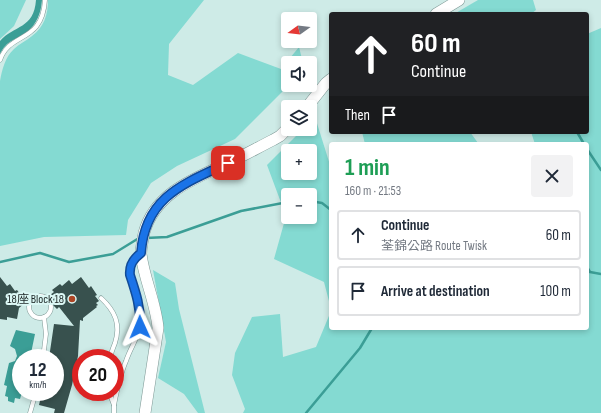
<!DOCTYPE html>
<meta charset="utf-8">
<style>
body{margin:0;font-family:"Sofia Sans Condensed","Noto Sans TC",sans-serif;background:#f2f2f3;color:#1f2937;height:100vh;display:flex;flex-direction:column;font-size:15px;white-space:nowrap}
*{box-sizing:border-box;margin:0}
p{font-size:13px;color:#747a83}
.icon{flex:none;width:22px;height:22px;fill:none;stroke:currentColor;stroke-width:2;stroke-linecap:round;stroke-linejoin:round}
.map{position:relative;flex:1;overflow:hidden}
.details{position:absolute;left:329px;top:142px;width:260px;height:188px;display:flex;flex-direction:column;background:#fff;border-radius:4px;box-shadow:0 2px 6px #0003}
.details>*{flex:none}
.top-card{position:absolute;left:329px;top:12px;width:260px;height:122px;border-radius:4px;box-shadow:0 2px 6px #0003;background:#202124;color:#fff;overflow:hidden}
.needle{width:26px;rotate:255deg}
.tools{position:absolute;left:281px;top:12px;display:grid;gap:8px}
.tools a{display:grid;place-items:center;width:36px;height:36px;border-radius:4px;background:#fff;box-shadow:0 2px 6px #0003;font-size:20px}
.speed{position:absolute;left:12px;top:349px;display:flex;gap:8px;font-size:20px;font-weight:700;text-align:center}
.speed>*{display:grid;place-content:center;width:52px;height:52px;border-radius:50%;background:#fff;box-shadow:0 2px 6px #0003;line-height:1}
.speed small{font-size:10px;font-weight:400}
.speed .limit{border:6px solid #d22;background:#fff;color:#111}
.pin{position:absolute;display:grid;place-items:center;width:34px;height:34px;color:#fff;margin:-17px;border-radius:8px;box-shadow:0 2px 6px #0006}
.me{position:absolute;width:44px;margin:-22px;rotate:359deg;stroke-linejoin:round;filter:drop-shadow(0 0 3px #0008)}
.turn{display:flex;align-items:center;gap:14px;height:84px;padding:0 16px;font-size:18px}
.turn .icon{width:52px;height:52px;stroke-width:2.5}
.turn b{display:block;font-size:28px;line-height:34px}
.then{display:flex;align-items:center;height:38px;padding:0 16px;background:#0003;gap:8px;font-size:15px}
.round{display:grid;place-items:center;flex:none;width:42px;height:42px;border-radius:4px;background:#f2f2f3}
.summary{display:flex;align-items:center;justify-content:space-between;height:68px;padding:0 16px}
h1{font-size:24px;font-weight:700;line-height:30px;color:#1e9e55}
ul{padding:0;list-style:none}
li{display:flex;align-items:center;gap:12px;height:50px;margin:0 8px 6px;padding:0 8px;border:2px solid #e0e1e3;border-radius:4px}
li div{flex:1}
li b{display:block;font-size:15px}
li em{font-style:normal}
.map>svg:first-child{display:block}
</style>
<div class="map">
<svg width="601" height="413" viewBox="0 0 601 413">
<rect width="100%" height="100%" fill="#ceebe7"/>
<g fill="#84dad2" fill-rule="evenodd">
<path d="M0 0H26L14 26 0 39Z"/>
<path d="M48 0H204L169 44 168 75 193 85 238 53 281 69 299 47 303 63H288L289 85 235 139 177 166 151 183 128 220 126 235 44 237 0 246V81C2 70 5 57 14 49 19 44 26 41 32 36 44 27 48 15 48 0Z"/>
<path d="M478 0H533L536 10 531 14H454Z"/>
<path d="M601 28V413H243L245 409 232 375 235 353 252 317 280 314 283 357 316 347 331 311V328H587V144H535L531 132H587V34Z"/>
<path d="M315 117 331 168V309L324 282 274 259 286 216 267 165 303 129H310V122ZM288 151H310V173H288ZM288 195H310V217H288Z"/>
<path d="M362 132H470L478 143 483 144H365Z"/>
<path d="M153 270 175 283 179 309 205 413H198L184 394 158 378 166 342Z"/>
</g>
<g fill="#3b9e96">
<path d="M36 0H42C41 13 37 24 26 33 14 41 7 40 0 54V41C14 25 34 29 36 0Z"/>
<path d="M16 330 35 334 30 358H21L22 392 20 399 15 398 14 403 8 401V397L5 396 7 386 4 385 9 363 15 361 17 356 15 349 10 346Z"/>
</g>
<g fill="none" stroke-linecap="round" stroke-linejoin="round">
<g stroke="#3b9e96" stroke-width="2.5">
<path d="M577 132 584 144"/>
<path d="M587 149 601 170"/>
<path d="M310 201 322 203 331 210"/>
<path d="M146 238 167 237 241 211 288 202"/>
<path d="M0 262 40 253 69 262 113 254 139 238"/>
<path d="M587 267 590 272 601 274"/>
<path d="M306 413 360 348 372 328"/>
</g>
</g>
<g fill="#38514e">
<path d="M0 277 7 286 10 284 15 291 17 290 26 302 19 308 17 319 7 317V320L0 319Z"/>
<path d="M81 277 89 288 91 286 97 295 95 296 99 301 96 303 98 305 96 306 97 307 83 318V321L80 320 78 356 72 385 64 413H54L55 409 39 405 42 392H55V358H49L54 324 74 326 59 307 57 309 46 298 54 292 52 290 60 284 62 286 69 280 72 284Z"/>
</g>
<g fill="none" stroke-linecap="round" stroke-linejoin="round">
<g stroke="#7e9895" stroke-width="5">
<g id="lane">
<path d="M0 60C10 31 42 44 45 0"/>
<circle cx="40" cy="307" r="11"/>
<path d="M101 298C115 311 121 324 115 343 113 348 111 353 110 358"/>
<path d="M43 358 46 334 44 317"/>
<path d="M109 392 114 405V413"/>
<path d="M114 405C117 390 120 375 126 361 132 343 141 336 140 315 139 295 119 270 139 255"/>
<path d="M30 413 36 392"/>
</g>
</g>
<g stroke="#7e9895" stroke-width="12">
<g id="secondary">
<path d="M436 14 459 0"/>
<path d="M307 107 326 83 331 79"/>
<path d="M145 413 158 328C156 303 144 279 141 254 141 247 143 239 144 233 155 192 196 178 230 162 245 155 259 147 273 140L280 136 288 128"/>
</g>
</g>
<use href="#lane" stroke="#fff" stroke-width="4"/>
<use href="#secondary" stroke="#fff" stroke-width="11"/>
</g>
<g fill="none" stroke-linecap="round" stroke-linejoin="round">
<g stroke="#114b97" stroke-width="10">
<path id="route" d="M140 327C141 308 136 293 130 275 129 265 133 259 141 253 145 197 183 184 228 163"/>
</g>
<use href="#route" stroke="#1a73e8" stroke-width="7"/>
</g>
<circle fill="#ad4525" stroke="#dcf8f5" stroke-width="1.5" cx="72" cy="299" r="4"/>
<g text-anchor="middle" stroke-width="4" stroke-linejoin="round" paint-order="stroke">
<g font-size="12" fill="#1c2625" stroke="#dcf8f5" text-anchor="end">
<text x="64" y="303">18座 Block 18</text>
</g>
</g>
</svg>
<div class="tools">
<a><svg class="needle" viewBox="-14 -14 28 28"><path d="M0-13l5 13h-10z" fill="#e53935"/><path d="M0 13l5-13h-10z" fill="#747a83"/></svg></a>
<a><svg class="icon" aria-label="sound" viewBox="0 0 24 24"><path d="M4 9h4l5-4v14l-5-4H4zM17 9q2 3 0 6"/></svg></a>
<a><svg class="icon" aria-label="layers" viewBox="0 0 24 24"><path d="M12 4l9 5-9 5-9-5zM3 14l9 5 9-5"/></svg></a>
<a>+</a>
<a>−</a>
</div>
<div class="speed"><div>12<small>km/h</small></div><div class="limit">20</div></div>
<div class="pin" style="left:228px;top:163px;background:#d93025"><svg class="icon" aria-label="arrive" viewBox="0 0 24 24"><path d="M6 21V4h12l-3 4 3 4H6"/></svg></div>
<svg class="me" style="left:140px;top:327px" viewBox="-20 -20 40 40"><path d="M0-17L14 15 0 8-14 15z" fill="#1a73e8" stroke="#fff" stroke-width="4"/></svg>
<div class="top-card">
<div class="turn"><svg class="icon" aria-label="ahead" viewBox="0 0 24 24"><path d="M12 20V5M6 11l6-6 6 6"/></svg><div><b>60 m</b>Continue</div></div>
<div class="then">Then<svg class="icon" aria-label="arrive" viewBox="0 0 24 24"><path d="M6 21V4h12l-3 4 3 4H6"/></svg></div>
</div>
<section class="details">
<div class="summary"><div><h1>1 min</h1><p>160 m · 21:53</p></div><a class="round"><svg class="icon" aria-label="close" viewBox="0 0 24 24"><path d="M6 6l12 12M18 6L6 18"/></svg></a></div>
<ul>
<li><svg class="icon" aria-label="ahead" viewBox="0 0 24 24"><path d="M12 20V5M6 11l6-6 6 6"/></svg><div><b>Continue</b><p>荃錦公路 Route Twisk</p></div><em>60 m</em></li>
<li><svg class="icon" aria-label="arrive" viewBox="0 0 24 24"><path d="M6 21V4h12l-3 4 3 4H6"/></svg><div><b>Arrive at destination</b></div><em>100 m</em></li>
</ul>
</section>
</div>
